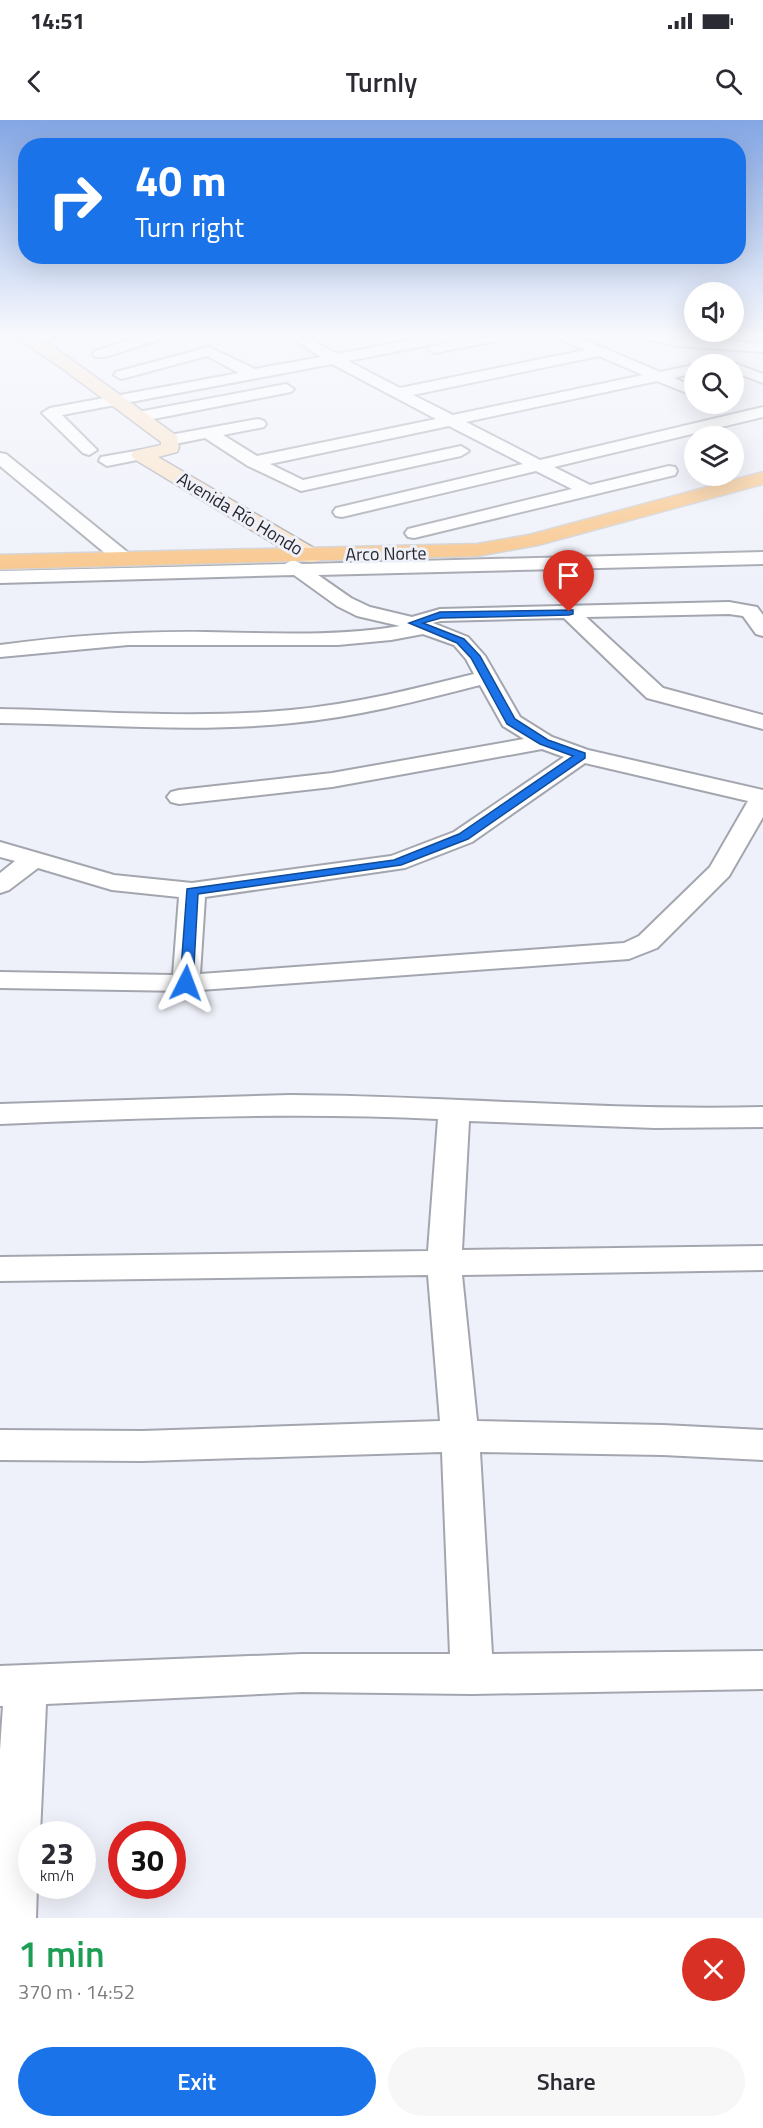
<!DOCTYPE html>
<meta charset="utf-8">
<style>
body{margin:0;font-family:"Titillium Web",sans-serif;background:#f7f7f7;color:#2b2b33;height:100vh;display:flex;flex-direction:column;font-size:22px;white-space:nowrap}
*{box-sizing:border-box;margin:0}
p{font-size:20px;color:#7c7c81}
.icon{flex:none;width:33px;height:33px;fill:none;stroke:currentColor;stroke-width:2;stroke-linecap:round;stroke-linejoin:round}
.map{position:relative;height:1798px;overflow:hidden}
.panel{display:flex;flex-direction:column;background:#fff;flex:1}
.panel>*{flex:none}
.top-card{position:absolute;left:18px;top:18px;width:728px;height:126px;border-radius:24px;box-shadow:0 6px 24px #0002;background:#1a73e8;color:#fff;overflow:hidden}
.fabs{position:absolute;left:684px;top:162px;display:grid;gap:12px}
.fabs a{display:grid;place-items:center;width:60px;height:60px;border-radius:50%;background:#fff;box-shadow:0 6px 24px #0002;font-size:30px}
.speed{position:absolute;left:18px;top:1701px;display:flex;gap:12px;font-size:30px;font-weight:700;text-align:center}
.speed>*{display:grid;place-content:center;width:78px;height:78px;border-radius:50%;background:#fff;box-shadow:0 6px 24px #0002;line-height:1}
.speed small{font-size:15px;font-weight:400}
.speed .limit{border:9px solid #d22;background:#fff;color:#111}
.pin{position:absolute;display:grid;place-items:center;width:51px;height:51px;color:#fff;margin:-62px -26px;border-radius:50% 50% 50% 0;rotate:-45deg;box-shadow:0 0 6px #0007}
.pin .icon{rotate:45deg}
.me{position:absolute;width:66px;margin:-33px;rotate:3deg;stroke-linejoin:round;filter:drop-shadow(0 0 4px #0008)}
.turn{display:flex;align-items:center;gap:21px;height:126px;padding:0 18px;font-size:27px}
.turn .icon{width:78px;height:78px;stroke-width:2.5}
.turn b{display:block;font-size:42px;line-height:51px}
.round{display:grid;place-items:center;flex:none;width:63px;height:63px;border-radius:32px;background:#f7f7f7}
.head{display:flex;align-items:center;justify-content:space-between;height:102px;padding:0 18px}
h1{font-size:36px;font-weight:600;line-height:45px;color:#1e9e55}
.cta{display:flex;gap:12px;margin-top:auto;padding:12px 18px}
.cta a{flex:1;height:69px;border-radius:36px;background:#1a73e8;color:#fff;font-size:24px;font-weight:600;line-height:69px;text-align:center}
.cta a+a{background:#f7f7f7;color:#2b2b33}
.status{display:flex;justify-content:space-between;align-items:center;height:42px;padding:0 30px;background:#fff;direction:ltr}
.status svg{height:16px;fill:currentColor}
header{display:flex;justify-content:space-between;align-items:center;height:78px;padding:0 18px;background:#fff;font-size:27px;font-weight:600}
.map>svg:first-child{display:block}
</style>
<div class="status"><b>14:51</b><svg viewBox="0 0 49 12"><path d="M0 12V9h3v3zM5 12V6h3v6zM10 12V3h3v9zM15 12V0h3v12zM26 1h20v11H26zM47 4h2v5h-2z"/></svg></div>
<header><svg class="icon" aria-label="back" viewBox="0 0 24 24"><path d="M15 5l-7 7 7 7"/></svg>Turnly<svg class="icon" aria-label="search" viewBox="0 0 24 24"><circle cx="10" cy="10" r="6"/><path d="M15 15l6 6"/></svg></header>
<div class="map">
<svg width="763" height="1798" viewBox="0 0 763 1798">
<rect width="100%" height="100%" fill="#eff1fa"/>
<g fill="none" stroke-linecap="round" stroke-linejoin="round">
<g stroke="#a4a6af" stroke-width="4">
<g id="street">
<path d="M34 216H55C50 222 37 225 29 223L27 220Z"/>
<path d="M143 216H163L161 219 105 237H95L93 234 95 231Z"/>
<path d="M288 216H305L337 234 433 216H461L454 220 348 241 400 268 585 230 560 219 558 216H576L660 252 694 245V253L674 258 694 267V276L657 261 466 302 540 340 763 287V297L554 347 590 365 669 346 675 347 677 351 675 355 414 418 408 417 405 413 408 409 572 369 536 351 342 397 336 396 333 392 336 388 523 344 449 306 270 344 303 360 461 326 469 331 461 336 301 371 248 346 205 318 170 325 162 320 170 315 258 299 264 301 266 304 264 307 223 315 257 336 436 299 332 244 62 295 97 330 89 335 83 333 42 293 50 288 239 253 207 236 121 259 114 255 116 252 209 227 255 249 321 237ZM599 236 643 255 453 295 413 275Z"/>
<path d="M480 216H507L500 220 435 233 428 229 430 226Z"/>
<path d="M643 216H668L763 224V232L677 226 645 219Z"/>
<path d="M734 243 763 254V263L734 252V244H728Z"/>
<path d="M286 264 294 269 291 272 138 302 130 297 138 292Z"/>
<path d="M141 330 147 332 149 335 147 338 107 346 99 341 101 337Z"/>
<path d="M0 333 6 334 131 435 133 439 131 443H117L0 346Z"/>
<path d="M763 432V444L318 455 351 478 370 487 412 497 440 489 729 482 757 487 763 495V516L756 514 743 496 729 494 586 497 663 568 763 595V609L647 578 564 498 441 501 433 503 468 517 485 536 520 597 552 617 588 630 763 670V697L729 756 657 828 629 839 186 871 0 868V852L173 855 179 777 112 770 38 748 9 770 0 773V753L15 741 0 737V722L114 755 192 763 391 736 454 712 564 637 542 629 332 667 179 684 171 682 167 677 171 672 179 670 332 653 524 619 503 606 480 565C418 581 357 597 292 603 196 613 97 604 0 603V589C97 591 195 599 291 590 354 584 414 569 474 554L466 539 454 525 423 514 391 520 338 525H128L0 537V525C68 516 136 511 205 512 270 513 336 517 400 506L357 496 337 486 294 455 0 463V451L285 444 293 440 302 444ZM585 643 748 681 710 747 639 816 624 823 200 854 205 777 405 748 472 722Z"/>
<path d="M290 975C448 976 605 991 763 987V1007L655 1008 469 1001 462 1130 763 1126V1150L462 1155 477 1301 663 1305 763 1310V1340L663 1335 480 1332 492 1534 763 1531V1569L472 1574 302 1572 46 1584 40 1714H32V1766H37L36 1798H0V1630L3 1586H0V1546L302 1534H450L442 1332 142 1341 0 1340V1310L142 1311 440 1301 428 1155 0 1161V1137L428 1131 438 999C292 992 146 998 0 1004V984Z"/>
</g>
</g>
<g stroke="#a4a6af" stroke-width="3">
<path id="secondary" d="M14 216 40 217 177 316 179 328 177 332 158 337 319 431 322 436 319 441 311 442 303 441 134 339 131 335 134 331 161 325V322L59 246Z"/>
</g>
<g stroke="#d0d0d1" stroke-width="3">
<path id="primary" d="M763 352V364L538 425 477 436 0 449V435L477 424 529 415Z"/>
</g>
<use href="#street" fill="#fff" fill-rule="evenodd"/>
<use href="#secondary" fill="#fce2c4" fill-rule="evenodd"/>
<use href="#primary" fill="#f9c588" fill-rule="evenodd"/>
</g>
<linearGradient id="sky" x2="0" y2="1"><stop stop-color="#83a6e4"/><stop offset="0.46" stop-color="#f8f9fd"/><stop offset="1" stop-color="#f8f9fd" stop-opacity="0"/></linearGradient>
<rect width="763" height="467" fill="url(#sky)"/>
<path fill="#1a73e8" stroke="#114b97" stroke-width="1.5" d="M573 490V494L569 495 441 498 423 503 464 519 480 536 515 599 548 620 585 633V638L468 719 401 745 198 774 193 863 191 866H181L180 863 187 769 394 740 459 714 573 636 540 624 507 604 471 538 457 523 409 503 440 492Z"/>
<g text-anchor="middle" stroke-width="6" stroke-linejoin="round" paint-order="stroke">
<g font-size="18" fill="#28282c" stroke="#eff1fa">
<text transform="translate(240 394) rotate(31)" y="6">Avenida Río Hondo</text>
<text transform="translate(386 434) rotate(-1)" y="6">Arco Norte</text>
</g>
</g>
</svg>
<div class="fabs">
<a><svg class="icon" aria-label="sound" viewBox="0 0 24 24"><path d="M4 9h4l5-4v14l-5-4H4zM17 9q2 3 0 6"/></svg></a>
<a><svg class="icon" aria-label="search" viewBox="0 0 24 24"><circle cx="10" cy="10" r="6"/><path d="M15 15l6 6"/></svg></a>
<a><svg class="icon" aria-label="layers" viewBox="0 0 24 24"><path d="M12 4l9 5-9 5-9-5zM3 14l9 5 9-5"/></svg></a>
</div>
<div class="speed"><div>23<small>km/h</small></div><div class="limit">30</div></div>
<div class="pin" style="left:569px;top:492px;background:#d93025"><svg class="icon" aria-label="arrive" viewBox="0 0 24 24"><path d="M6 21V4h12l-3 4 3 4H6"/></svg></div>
<svg class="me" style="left:186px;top:863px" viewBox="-20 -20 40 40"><path d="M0-17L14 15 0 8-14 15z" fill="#1a73e8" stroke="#fff" stroke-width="4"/></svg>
<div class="top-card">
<div class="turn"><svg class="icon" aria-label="right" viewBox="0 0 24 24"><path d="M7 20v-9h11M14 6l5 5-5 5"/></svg><div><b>40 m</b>Turn right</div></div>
</div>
</div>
<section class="panel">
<div class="head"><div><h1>1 min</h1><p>370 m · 14:52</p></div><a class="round" style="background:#d93025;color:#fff"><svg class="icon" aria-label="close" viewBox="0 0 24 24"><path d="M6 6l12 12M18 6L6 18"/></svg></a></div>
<div class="cta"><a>Exit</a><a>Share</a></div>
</section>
